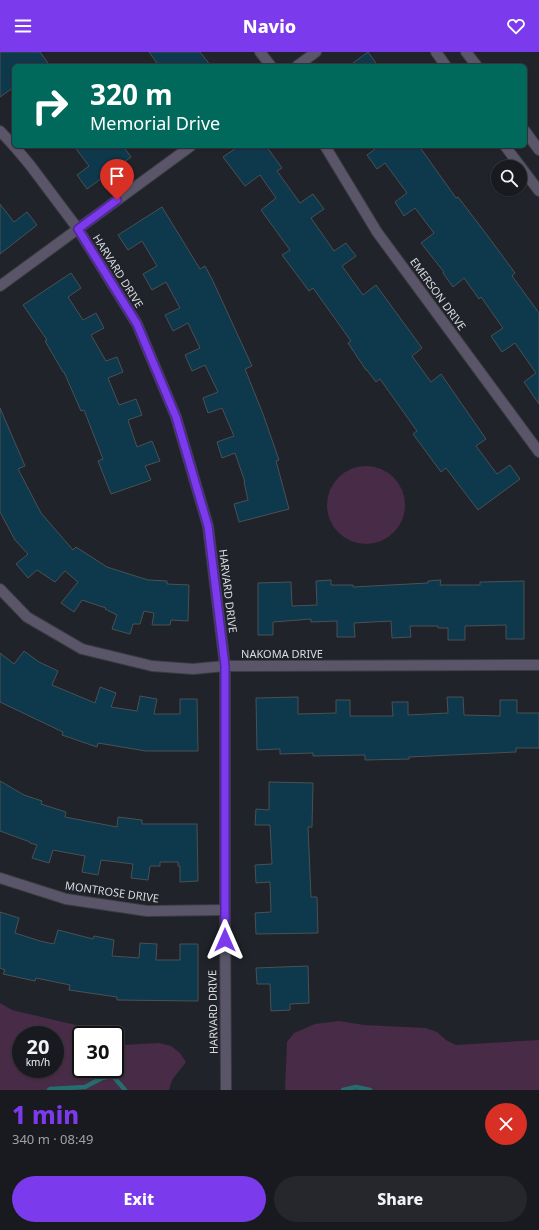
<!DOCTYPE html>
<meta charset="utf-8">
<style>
body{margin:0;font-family:"Noto Sans",sans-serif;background:#25272c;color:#f1f3f6;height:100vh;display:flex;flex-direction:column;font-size:15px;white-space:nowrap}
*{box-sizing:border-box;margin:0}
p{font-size:13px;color:#9fa1a4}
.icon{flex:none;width:22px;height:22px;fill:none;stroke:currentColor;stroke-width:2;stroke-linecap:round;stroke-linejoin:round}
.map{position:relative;height:1038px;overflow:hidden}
.details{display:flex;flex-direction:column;background:#181a1f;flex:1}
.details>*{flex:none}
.banner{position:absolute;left:12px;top:12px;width:515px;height:84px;border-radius:6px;box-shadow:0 1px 3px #0004,0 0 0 1px #36383d;background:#00695c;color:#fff;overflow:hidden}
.buttons{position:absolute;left:491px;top:108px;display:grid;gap:8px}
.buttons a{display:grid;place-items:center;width:36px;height:36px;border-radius:50%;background:#181a1f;box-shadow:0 1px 3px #0004,0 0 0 1px #36383d;font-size:20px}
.speed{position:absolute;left:12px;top:974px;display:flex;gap:8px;font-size:20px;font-weight:700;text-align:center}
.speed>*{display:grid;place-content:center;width:52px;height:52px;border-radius:50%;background:#181a1f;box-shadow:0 1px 3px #0004,0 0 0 1px #36383d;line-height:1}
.speed small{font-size:10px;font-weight:400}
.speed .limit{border:2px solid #111;border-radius:6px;background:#fff;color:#111}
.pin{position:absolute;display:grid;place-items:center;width:34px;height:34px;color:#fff;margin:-41px -17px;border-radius:50% 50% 50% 0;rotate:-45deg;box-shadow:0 0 4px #0007}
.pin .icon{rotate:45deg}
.me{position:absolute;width:44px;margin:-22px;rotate:0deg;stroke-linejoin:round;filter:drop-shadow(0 0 3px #0008)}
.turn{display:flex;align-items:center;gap:14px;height:84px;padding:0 12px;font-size:18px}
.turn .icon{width:52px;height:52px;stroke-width:2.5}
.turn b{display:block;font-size:28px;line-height:34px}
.round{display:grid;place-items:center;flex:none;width:42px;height:42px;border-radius:21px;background:#25272c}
.summary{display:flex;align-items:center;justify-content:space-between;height:68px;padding:0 12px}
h1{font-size:24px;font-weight:800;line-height:30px;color:#7c3aed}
.action{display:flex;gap:8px;margin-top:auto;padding:8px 12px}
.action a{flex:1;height:46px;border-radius:24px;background:#7c3aed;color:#fff;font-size:16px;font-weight:800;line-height:46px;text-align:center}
.action a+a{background:#25272c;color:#f1f3f6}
header{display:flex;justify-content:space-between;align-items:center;height:52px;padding:0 12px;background:#7c3aed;color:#fff;font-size:18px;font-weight:800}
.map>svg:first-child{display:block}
</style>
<header><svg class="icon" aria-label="menu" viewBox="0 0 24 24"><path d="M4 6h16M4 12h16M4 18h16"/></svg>Navio<svg class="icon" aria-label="heart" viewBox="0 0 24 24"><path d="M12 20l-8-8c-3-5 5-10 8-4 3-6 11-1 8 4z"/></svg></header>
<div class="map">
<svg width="539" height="1038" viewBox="0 0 539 1038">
<rect width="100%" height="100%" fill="#202329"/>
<g fill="#482b46" fill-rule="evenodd">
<circle cx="366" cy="453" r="39"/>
<path d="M0 951 12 958 80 974 100 983H81V1017H115V989L123 993 159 991 171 994 180 1001 186 1010 172 1028 169 1038H0ZM21 983H55V1017H21Z"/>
<path d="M339 969 364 973 426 976 437 980 446 988 456 993 539 988V1038H285L287 990 294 981 315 972Z"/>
</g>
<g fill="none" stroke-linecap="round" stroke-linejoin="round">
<g stroke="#256d70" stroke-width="4.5">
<path d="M49 1038 50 1037 85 1035 102 1026 113 1024 125 1038"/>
<path d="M343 1038 356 1035 370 1038"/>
</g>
</g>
<g fill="#0e384b" stroke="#495156">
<path d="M0 0H40L50 14H14V35L0 45Z"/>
<path d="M149 0H200L211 14H159Z"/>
<path d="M368 0 378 14H349Z"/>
<path d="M74 94H123L131 105 87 137 77 123 89 114Z"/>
<path d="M239 94H266L282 116 277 119 300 151 313 142 324 157 311 166 334 199 346 191 356 204 342 214 363 243 376 233 422 296 412 304 431 330 441 322 486 387 476 394 497 422 510 413 520 427 478 458 446 416 441 420 413 382 417 379 380 327 376 330 367 318H366L348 291 351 289 313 236 309 239 282 203 290 198 261 158 276 146 260 123 245 134 223 105Z"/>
<path d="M379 94H419L456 146 458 145 490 187 515 221 512 224 539 261V352L524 330 536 321 515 291 502 300 491 284 503 276 481 245 479 247 464 226 453 235 443 221 444 220 421 191 434 181 415 156 404 164 395 150 407 141 385 111 377 117 367 103Z"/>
<path d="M0 152 14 170 27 160 37 173 0 202Z"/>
<path d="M162 155 200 217 205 214 212 227 252 314 245 317 263 362 279 408 276 409 289 457 239 470 234 452 248 448 244 430H245L235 401 222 406 217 390 234 384 222 356 208 361 203 346 218 340 205 313 192 319 185 303 200 296 188 271 173 279 165 263 180 256 166 230 152 238 143 222 157 214 142 189 128 198 118 183Z"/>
<path d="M71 221 81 236 68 245 83 268 96 261 104 276 91 283 106 309 117 305 123 320 108 326 119 353 136 347 142 363 128 368 137 395 152 389 160 409 145 414 151 428 111 442 98 409 103 407 84 358 81 359 64 320H63L45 289 47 288 23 253Z"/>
<path d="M0 356 25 414 18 417 41 461 73 498 76 495 107 515 148 528 167 529V532L189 533 188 569 171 568 170 573H152L154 561 144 559 140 572H133L130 582 112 577 117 563 105 557 106 556 82 548 74 560 61 551 78 530 65 519 55 530 37 518 28 526 16 512 28 502 15 488 0 460Z"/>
<path d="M331 528V533H353V535L428 531V529L441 528 440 533H480V530L524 529V587H506V573L465 574V588H448V576H438V574H410L411 585 392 586 391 569 354 571 355 585H337V569L311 570V567L273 570V583H258V531L291 530 292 554 317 553 316 529Z"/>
<path d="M24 599 39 610 58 619 52 633 95 651 100 635 116 641 111 655 137 659 140 644 157 647 154 662H180V647H197L198 699H146L98 691 97 695 62 683 63 680 0 650V601L14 612Z"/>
<path d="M298 645V662L336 661V648H350V664H393L392 650H408V663L448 661 447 645H463L464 663 500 664V648H517V661H539V696H516V700L409 705V707L365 708V703L313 704V701L280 702V697L257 698 256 646Z"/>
<path d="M0 729 24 743 42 749 41 752 66 760 65 765 117 775 118 765 142 768V772H197L198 829 180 830V814H178V810H160V814H150L148 828 131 826 133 812 101 808 98 823 82 820 85 804 53 798 49 811 32 806 37 793 30 791V790L0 779Z"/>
<path d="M269 730 313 731 312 775H308L311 845H317L318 881 256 882 255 861 271 860 270 830 256 831 255 813 272 812 270 773H255L256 757 269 758Z"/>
<path d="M0 860 19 866 15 881 40 889 54 892 58 878 93 887 94 884 114 888 112 904 139 906 140 891 157 892 156 908H180V892H198V949L117 948V945L69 938 70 933 36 926 35 929 3 922 5 918 0 916Z"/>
<path d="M308 914 309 951 290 952V958L271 959 270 932H257L256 916Z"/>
</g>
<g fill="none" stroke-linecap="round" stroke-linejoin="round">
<g stroke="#3a3d43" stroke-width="12">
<g id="minor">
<path d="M260 0 271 14"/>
<path d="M436 0 446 14"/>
<path d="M466 0 477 14"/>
<path d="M297 14 316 0"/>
<path d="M0 79 14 94"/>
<path d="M525 79 539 98"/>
<path d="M14 94 30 113 78 177 137 272 176 365 208 474 225 614V858L226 1038"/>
<path d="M325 94 377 180 539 400"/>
<path d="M505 94 539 139"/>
<path d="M0 234 191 94"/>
<path d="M0 537 27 565 82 597 152 614 193 617 225 614 539 613"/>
<path d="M0 826 66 847 147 859 225 858"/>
</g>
</g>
<use href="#minor" stroke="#5b5569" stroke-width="10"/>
</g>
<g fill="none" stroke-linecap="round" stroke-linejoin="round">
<g stroke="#51269a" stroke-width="10">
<path id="route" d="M117 148 78 177 137 272 176 365 208 474 225 614V888"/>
</g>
<use href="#route" stroke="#7c3aed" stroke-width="7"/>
</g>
<g text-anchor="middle" stroke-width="4" stroke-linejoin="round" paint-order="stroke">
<g font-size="11" fill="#d9dbe0" stroke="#202329">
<text transform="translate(118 219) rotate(58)" y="4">HARVARD DRIVE</text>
<text transform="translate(438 242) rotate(54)" y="4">EMERSON DRIVE</text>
<text transform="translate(228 539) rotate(83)" y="4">HARVARD DRIVE</text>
<text x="282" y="606">NAKOMA DRIVE</text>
<text transform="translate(112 840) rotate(8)" y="4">MONTROSE DRIVE</text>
<text transform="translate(213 960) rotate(-91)" y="4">HARVARD DRIVE</text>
</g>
</g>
</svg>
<div class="buttons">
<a><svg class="icon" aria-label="search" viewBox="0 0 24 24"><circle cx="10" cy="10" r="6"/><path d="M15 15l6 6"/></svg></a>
</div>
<div class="speed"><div>20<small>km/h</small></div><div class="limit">30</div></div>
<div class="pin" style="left:117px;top:148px;background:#d93025"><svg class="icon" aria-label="arrive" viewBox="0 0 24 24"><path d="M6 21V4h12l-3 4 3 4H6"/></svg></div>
<svg class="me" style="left:225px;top:888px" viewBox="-20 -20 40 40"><path d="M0-17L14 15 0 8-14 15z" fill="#7c3aed" stroke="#fff" stroke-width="4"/></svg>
<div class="banner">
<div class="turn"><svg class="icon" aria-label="right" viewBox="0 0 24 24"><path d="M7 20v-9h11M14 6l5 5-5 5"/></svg><div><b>320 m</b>Memorial Drive</div></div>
</div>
</div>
<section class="details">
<div class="summary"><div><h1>1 min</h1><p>340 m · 08:49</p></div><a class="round" style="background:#d93025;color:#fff"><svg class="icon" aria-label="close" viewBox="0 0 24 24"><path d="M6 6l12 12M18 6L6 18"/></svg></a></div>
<div class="action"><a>Exit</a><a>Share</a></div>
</section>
